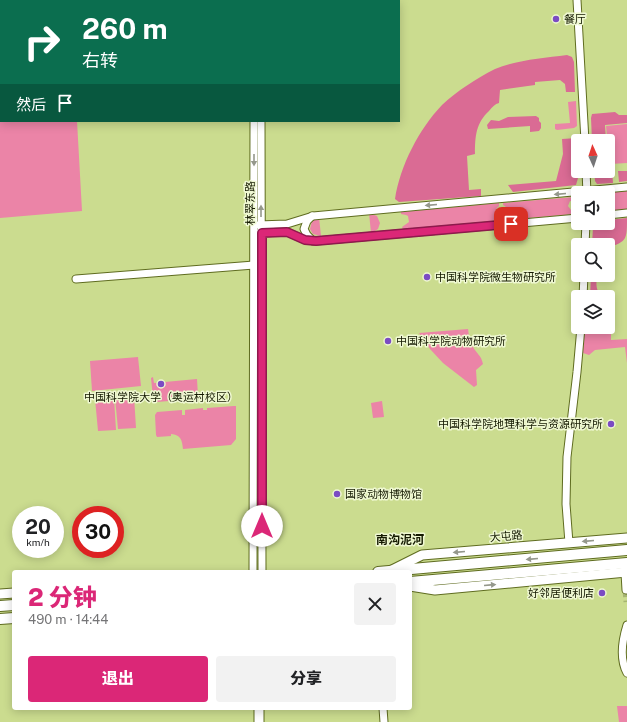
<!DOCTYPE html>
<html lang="zh">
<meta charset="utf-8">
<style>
body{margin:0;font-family:"Public Sans","Noto Sans SC",sans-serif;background:#f2f2f2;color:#202124;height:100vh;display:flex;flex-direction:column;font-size:15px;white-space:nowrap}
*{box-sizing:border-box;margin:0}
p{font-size:13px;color:#757577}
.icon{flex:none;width:22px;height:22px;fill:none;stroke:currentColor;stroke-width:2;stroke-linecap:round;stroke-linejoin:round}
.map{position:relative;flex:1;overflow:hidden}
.panel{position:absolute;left:12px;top:570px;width:400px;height:140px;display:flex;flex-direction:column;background:#fff;border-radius:4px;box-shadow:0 2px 10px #0003}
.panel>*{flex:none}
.guide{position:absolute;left:0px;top:0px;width:400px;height:122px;box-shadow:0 2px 10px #0003;background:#0b6e4f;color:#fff;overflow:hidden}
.needle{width:26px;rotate:357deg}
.fabs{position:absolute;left:571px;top:134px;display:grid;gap:8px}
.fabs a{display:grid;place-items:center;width:44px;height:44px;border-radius:4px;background:#fff;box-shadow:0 2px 10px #0003;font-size:20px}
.speed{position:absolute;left:12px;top:506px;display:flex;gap:8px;font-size:20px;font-weight:700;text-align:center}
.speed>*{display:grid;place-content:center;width:52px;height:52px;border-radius:50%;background:#fff;box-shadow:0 2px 10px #0003;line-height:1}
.speed small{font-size:10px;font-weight:400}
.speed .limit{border:6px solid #d22;background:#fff;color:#111}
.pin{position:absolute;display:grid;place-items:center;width:34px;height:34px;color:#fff;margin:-17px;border-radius:8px;box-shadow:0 2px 6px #0006}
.me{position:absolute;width:44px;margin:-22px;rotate:0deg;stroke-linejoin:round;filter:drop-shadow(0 0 3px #0008)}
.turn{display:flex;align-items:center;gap:14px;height:84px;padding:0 16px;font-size:18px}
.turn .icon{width:52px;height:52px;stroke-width:2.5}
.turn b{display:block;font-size:28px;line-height:34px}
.then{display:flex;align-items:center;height:38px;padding:0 16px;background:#0003;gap:8px;font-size:15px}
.round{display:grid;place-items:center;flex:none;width:42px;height:42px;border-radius:4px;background:#f2f2f2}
.summary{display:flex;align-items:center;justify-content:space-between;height:68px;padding:0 16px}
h1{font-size:24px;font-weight:800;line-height:30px;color:#db2777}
.action{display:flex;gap:8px;margin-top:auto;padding:8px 16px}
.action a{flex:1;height:46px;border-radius:4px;background:#db2777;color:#fff;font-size:16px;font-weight:800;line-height:46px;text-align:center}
.action a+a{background:#f2f2f2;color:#202124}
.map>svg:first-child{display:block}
</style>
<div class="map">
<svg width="627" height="722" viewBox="0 0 627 722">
<rect width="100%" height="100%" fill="#cbdc8f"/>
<g fill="#eb84a7">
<path d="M0 44H1V121H77L82 211 0 218Z"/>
<path d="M576 101 577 126 574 128 557 130 555 129V124L570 123 568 102Z"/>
<path d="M627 124V163L610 164 606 126Z"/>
<path d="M627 191V209L608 211 610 201 608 197V193H604Z"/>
<path d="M574 197 578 199V203L570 201 568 206 571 210 578 208V212L575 214 504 220V218C510 214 509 208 503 205V203Z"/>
<path d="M499 203V206C494 210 494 216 500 218L501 220 403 229 402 227 409 222 408 216 406 215 401 214V212Z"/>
<path d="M369 213 377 216 380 223 378 229 371 233Z"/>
<path d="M319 217 321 236 313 234 310 229 312 221Z"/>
<path d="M608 313H611V340L627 339V363L625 347 595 350 589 355 583 353 584 327H608Z"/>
<path d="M468 329C469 335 469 340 472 345 476 354 481 354 483 364L476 370 477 385 474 387 443 363 430 349 419 333Z"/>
<path d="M138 357 141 386 92 391 90 361Z"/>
<path d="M153 377 154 383 197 379 198 396 193 399 157 402 153 398 151 378Z"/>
<path d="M134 396 136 428 118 429 115 398Z"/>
<path d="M114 398 116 430 98 431 95 399Z"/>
<path d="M382 401 384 417 373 418 371 403Z"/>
<path d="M234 406H236V439L231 445 183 449C182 440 181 435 171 434V436L157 437 156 435 155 415 157 412 182 410V415H185V410L203 408V410H207V408Z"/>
<path d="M617 706H627V722H619Z"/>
</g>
<g fill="#da6b94">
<path d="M567 55 572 57 574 62 575 92H566L565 84 560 80 535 82V85L500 90 499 103C495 104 492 107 489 111 476 123 475 136 475 154L467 156 469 190 481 189V196L399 202 395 199C400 166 419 129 442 105 457 91 477 78 495 69 517 60 543 58 567 55Z"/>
<path d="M615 112 619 115H627V123L605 125 606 141H592L591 118 592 114Z"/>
<path d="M536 116 539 118V121L541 123V128L539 131 530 132V126L488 129 487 125 491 120 499 121 508 117Z"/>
<path d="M577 138 578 178 576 185 513 192 508 185 556 181 563 154 562 139Z"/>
<path d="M608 160V165L612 169 613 183 597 184 595 181 594 171H608Z"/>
<path d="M618 171H627V181L619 182Z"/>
<path d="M627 218C627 240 627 241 608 248V245H592L593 227 594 223H608V220Z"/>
<path d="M591 275H598C595 282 596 293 603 297H590Z"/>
</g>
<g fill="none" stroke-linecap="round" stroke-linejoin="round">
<path stroke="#a6b572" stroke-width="7" stroke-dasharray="7 3.5" stroke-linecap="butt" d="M626 590 627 602"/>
<g stroke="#5f6c20" stroke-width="9">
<g id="minor">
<path d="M261 0V1"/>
<path d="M577 0 585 141"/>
<path d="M254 1V0"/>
<path d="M261 121 262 572"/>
<path d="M586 171 587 193"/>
<path d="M608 215 627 213"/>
<path d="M312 216 307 221 304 229 307 235 313 241"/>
<path d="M258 225 287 224 313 216 627 187"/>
<path d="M258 233 287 232 305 240 316 241 578 218"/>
<path d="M585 245 586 223"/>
<path d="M76 279 254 265"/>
<path d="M583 297 584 275"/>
<path d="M569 543 566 504 567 457 577 372 581 327"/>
<path d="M253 572 254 121"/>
<path d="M625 573 626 590"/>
<path d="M627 625C622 641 619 658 627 673"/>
<path d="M383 708 384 722"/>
</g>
</g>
<g stroke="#5f6c20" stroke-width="11">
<g id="tertiary">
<path d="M82 1 89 0"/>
<path d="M174 1 180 0"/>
<path d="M0 14H1"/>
<path d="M0 28 1 27"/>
<path d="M392 570 422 555 627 538"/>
<path d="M410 586 435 590 627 572"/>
<path d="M0 594 14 593"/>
<path d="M259 708V722"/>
</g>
</g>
<g stroke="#5f6c20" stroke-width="12">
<g id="secondary">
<path d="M378 572 627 550"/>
<path d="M410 582 627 563"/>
<path d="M0 606 14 605"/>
<path d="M0 619 14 618"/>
</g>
</g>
<use href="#minor" stroke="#fff" stroke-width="7"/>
<use href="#tertiary" stroke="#fff" stroke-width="9"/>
<use href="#secondary" stroke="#fff" stroke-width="10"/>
</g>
<defs><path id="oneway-solid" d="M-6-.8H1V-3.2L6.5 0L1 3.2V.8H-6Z"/></defs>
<g fill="#95988c">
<use href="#oneway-solid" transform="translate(254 160) rotate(90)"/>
<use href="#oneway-solid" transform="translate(560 194) rotate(175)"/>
<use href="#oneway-solid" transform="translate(431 205) rotate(175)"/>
<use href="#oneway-solid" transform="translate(261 211) rotate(-90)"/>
<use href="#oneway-solid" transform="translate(588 541) rotate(175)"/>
<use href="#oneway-solid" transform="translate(459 552) rotate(175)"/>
<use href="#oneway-solid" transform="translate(532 559) rotate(175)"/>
<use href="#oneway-solid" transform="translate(490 585) rotate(-5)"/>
</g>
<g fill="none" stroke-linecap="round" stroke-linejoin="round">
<g stroke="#8e194d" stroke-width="10">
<path id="route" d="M262 526V233L287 232 305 240 316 241 511 224"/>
</g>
<use href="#route" stroke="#db2777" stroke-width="7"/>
</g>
<g fill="#7b4bc3" stroke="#eff8d2" stroke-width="1.5">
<circle cx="556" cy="19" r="4"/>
<circle cx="427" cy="277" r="4"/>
<circle cx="388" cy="341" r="4"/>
<circle cx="161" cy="384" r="4"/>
<circle cx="611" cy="424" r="4"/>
<circle cx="337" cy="494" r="4"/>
<circle cx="602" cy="593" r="4"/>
</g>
<g text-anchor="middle" stroke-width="3" stroke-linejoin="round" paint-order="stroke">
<g font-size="11" fill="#141900" stroke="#eff8d2" text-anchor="start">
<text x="564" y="23">餐厅</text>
<text x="435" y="281">中国科学院微生物研究所</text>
<text x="396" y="345">中国科学院动物研究所</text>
<text x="161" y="401" text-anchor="middle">中国科学院大学（奥运村校区）</text>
<text x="603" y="428" text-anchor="end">中国科学院地理科学与资源研究所</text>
<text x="345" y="498">国家动物博物馆</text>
<text x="594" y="597" text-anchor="end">好邻居便利店</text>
</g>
<g font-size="11" fill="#141900" stroke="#eff8d2">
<text transform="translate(250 203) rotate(-90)" y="4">林翠东路</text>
<text transform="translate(506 536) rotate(-5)" y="4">大屯路</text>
</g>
<g font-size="12" font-weight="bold" fill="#141900" stroke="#eff8d2">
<text x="400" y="544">南沟泥河</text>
</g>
</g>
</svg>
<div class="fabs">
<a><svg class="needle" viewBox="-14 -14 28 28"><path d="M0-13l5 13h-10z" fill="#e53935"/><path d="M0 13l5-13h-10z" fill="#757577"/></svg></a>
<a><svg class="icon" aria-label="sound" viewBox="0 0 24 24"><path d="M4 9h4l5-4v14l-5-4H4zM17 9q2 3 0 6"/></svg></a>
<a><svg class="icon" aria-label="search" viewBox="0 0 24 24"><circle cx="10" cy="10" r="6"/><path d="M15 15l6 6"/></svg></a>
<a><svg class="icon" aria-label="layers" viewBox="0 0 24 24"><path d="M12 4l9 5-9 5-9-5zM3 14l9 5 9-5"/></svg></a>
</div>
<div class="speed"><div>20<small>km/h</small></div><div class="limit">30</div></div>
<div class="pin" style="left:511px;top:224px;background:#d93025"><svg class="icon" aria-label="arrive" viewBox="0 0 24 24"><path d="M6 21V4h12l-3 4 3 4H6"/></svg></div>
<svg class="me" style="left:262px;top:526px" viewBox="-20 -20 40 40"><circle r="19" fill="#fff"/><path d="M0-13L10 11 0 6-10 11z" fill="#db2777"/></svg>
<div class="guide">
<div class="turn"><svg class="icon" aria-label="right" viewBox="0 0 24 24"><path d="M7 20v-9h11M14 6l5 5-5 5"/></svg><div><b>260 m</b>右转</div></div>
<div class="then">然后<svg class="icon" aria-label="arrive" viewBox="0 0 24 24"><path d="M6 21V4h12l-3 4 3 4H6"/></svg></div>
</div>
<section class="panel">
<div class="summary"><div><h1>2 分钟</h1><p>490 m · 14:44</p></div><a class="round"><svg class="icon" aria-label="close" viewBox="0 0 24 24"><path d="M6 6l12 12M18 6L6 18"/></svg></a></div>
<div class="action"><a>退出</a><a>分享</a></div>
</section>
</div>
